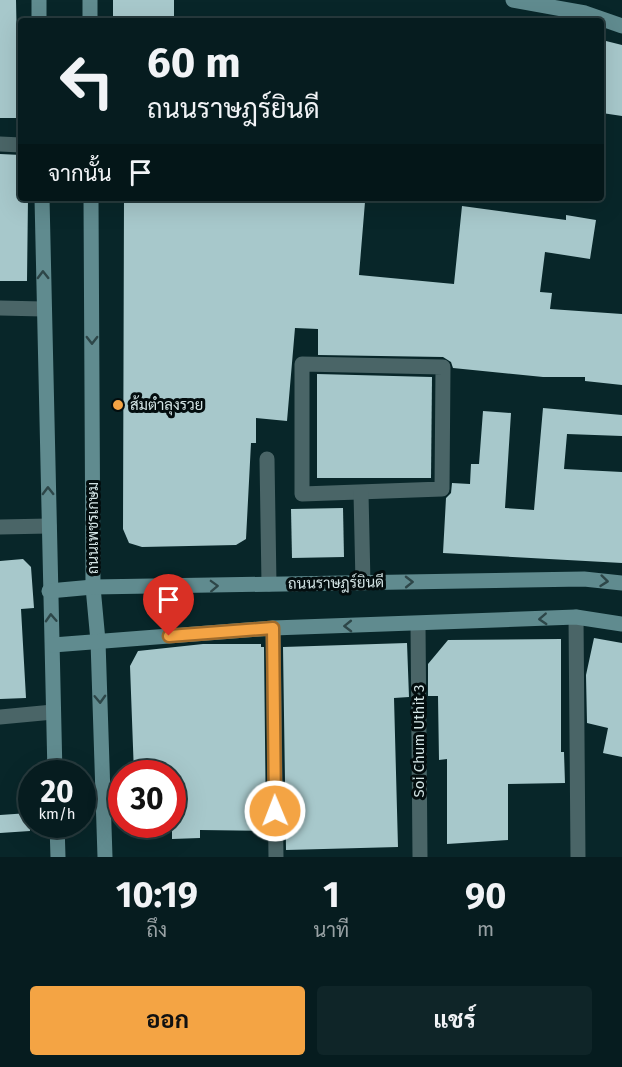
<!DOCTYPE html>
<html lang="th">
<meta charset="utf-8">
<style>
body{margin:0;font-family:"Fira Sans",Sarabun,sans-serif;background:#0f2528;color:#f1f3f6;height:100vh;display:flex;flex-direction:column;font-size:22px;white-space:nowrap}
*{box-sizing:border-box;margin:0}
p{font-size:20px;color:#98a1a4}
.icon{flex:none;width:33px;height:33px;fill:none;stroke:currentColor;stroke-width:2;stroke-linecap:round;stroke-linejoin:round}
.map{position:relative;height:857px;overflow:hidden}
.drawer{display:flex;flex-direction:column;background:#061c1f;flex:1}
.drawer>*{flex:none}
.guide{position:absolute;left:18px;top:18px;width:586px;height:183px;border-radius:6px;box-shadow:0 6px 24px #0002,0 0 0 2px #273a3d;background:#061c1f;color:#f1f3f6;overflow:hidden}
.speed{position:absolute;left:18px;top:760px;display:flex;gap:12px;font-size:30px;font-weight:700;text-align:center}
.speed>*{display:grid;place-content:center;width:78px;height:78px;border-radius:50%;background:#061c1f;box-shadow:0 6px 24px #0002,0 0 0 2px #273a3d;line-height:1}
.speed small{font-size:15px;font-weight:400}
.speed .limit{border:9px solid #d22;background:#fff;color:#111}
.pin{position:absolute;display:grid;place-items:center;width:51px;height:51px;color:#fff;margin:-62px -26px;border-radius:50% 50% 50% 0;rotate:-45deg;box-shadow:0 0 6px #0007}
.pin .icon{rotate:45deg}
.me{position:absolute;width:66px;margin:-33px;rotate:359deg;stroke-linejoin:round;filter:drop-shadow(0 0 4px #0008)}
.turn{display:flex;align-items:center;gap:21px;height:126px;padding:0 30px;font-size:27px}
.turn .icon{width:78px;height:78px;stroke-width:2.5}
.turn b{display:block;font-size:42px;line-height:51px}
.then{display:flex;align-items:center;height:57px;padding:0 30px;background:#0003;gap:12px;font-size:22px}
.eta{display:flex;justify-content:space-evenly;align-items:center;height:102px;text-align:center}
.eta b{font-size:36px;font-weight:700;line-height:42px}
.action{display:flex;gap:12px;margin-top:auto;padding:12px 30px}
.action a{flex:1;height:69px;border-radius:6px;background:#f4a444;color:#111;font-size:24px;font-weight:700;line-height:69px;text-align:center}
.action a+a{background:#0f2528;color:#f1f3f6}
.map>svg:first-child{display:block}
</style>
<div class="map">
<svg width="622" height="857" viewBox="0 0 622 857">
<rect width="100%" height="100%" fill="#082629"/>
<g fill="#a7c8cb">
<path d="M0 0H16L17 52H20L17 118H0Z"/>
<rect x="113" y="0" width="61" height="21"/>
<path d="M602 40 622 45V116L602 113Z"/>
<path d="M0 154 21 155V198H28L27 281H0Z"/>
<path d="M124 198H310L365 202 359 275 454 284 462 206 566 220V215L596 220 590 259 545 252 540 292 552 293 550 309 622 314V385L585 381V377H543L453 368 451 362 443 357 318 355V329L295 328 287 421 256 418V443H251L246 539 236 545 142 547 129 543 123 529Z"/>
<path d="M317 374 432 377 431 478H317Z"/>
<path d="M543 408 622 415V436L567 434 564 469 622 472V563L443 553 446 498 451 493 452 483 470 484 471 464H479L483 411 511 413 505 508 534 510Z"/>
<path d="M343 508 344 557 292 558 291 509Z"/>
<path d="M23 559 31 567 34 608 21 609 26 698 0 699V561Z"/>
<path d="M594 638 622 643V757L603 753 608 728 587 723 586 675Z"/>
<path d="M561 639V752H564L565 783 508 784V840L447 844V759L439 760 438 696H428V664L448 640Z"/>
<path d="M407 643 409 697 394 698 398 847 286 850 283 647Z"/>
<path d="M203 644H261V647H264L266 831 200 830V838L172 839V774H134L130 666 138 651Z"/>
<path d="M29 813 30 831 0 833V815Z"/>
</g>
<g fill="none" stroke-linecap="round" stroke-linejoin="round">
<g stroke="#4a6567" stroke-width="15">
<path d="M0 144 21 145"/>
<path d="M0 308 43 309"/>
<path d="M302 364 443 367 442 489 302 494Z"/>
<path d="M267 459 269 584"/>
<path d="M361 493 363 583"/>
<path d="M0 527 49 526"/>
<path d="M576 617 578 857"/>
<path d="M418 624 420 857"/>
<path d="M273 628 276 857"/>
<path d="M0 717 53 712"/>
</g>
<g stroke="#608b8f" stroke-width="15">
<path d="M39 0V21"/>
<path d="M90 0V21"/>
<path d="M513 0 585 13 622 26"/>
<path d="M42 198 55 774"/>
<path d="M91 198 93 587 98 641 105 857"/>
<path d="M49 591 93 587 584 579 622 583"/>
<path d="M53 645 273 628 576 617 622 624"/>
<path d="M57 825 58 857"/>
</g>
</g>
<defs><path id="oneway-chevron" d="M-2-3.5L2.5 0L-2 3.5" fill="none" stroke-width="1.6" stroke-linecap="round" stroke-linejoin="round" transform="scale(1.5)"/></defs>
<g stroke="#2d4648">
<use href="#oneway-chevron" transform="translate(43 275) rotate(-91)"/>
<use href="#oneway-chevron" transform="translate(92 340) rotate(90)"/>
<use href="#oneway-chevron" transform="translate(48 491) rotate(-91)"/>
<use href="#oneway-chevron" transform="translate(604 581) rotate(6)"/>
<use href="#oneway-chevron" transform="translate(409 582) rotate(-1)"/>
<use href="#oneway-chevron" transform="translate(214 586) rotate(-2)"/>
<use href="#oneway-chevron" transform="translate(51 618) rotate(-93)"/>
<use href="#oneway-chevron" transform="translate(543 619) rotate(177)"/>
<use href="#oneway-chevron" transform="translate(348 626) rotate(179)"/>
<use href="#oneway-chevron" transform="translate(100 699) rotate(88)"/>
</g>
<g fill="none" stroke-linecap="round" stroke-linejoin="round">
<g stroke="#9f6b2c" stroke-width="15">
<path id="route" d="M169 636 273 628 275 811"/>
</g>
<use href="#route" stroke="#f4a444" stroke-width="10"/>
</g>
<circle fill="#f4a444" stroke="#030d0e" stroke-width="2" cx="118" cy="405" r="6"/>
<g text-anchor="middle" stroke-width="6" stroke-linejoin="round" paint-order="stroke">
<g font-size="15" fill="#d3e4e5" stroke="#030d0e" text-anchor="start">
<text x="130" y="410">ส้มตำลุงรวย</text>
</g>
<g font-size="15" fill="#d3e4e5" stroke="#030d0e">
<text transform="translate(93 528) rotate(-90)" y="5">ถนนเพชรเกษม</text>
<text transform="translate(336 583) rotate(-1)" y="5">ถนนราษฎร์ยินดี</text>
<text transform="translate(419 741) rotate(-90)" y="5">Soi Chum Uthit 3</text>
</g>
</g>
</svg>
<div class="speed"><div>20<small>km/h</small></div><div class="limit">30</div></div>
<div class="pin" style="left:169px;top:636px;background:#d93025"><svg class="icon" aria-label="arrive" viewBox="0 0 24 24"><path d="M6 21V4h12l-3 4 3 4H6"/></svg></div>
<svg class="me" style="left:275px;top:811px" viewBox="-20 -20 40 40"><circle r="17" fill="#f4a444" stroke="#fff" stroke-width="3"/><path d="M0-11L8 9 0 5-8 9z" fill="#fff"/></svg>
<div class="guide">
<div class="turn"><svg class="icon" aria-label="left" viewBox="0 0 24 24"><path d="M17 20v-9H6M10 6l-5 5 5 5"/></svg><div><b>60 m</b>ถนนราษฎร์ยินดี</div></div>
<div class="then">จากนั้น<svg class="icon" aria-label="arrive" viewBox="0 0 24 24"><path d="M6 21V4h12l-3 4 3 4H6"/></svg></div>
</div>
</div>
<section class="drawer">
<div class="eta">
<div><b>10:19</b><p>ถึง</p></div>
<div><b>1</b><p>นาที</p></div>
<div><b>90</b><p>m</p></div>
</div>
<div class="action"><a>ออก</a><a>แชร์</a></div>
</section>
